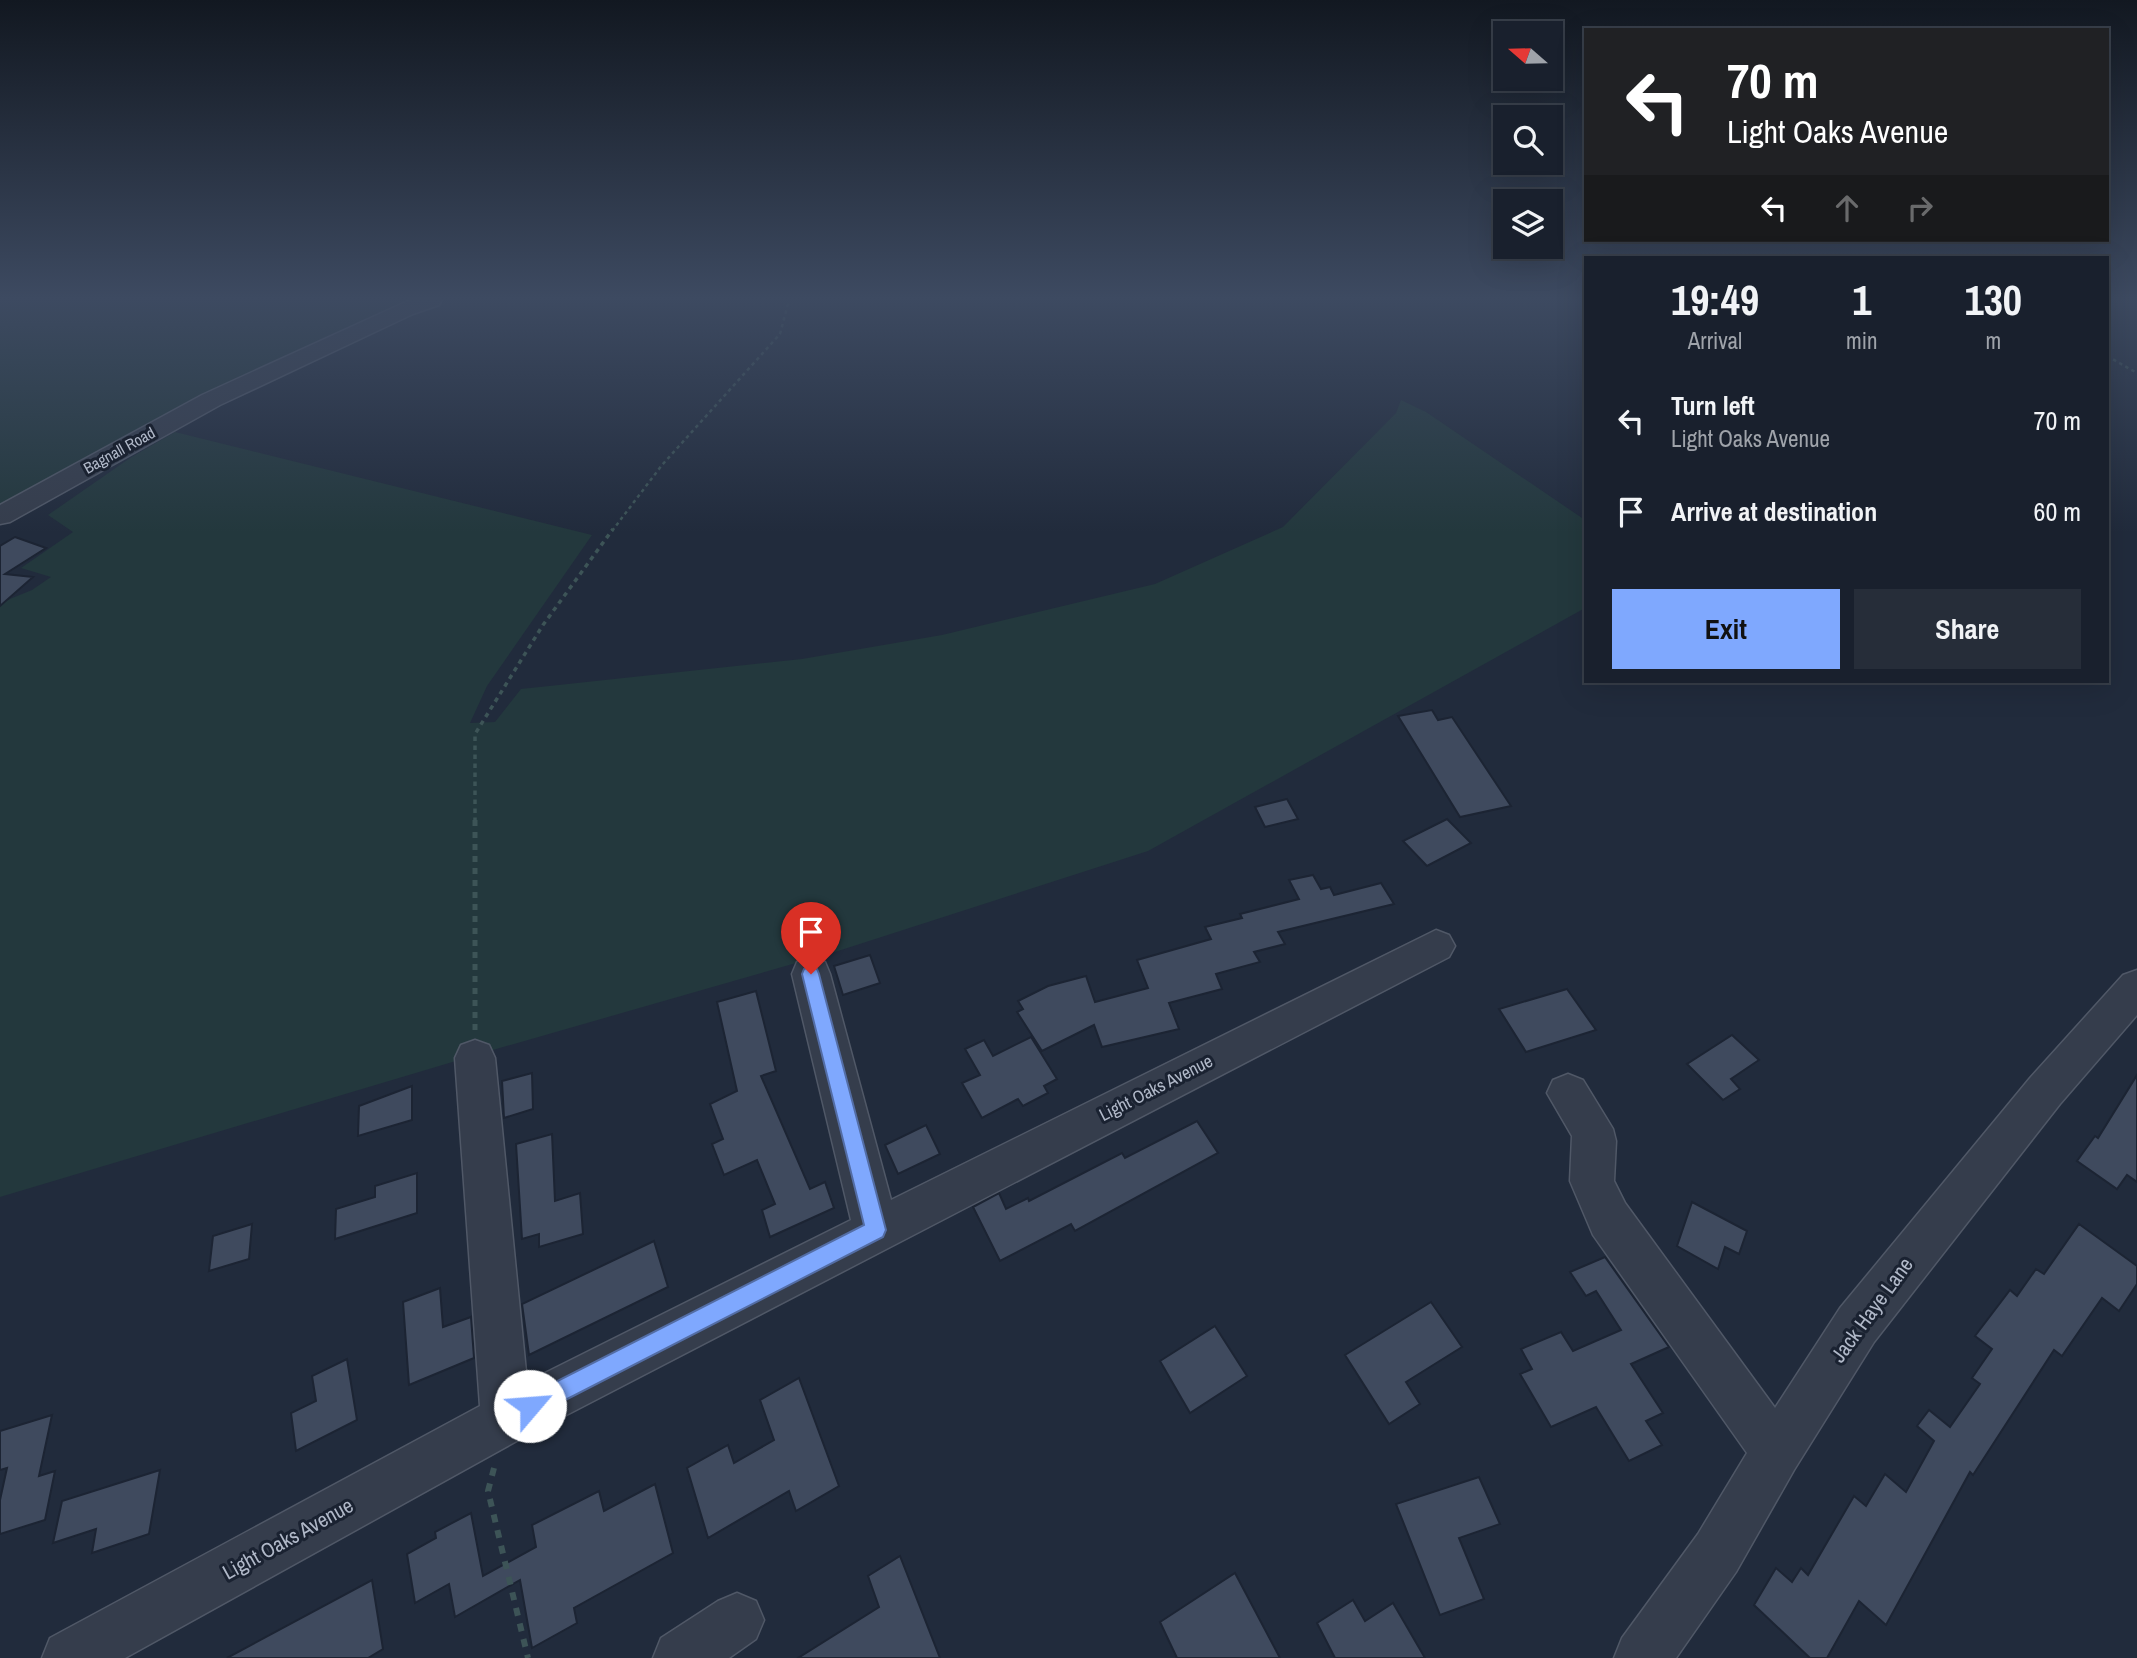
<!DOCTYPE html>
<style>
body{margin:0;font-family:"Archivo Narrow",sans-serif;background:#262d39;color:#f1f3f6;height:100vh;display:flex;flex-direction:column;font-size:26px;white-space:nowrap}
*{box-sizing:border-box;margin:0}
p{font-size:23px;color:#9fa3aa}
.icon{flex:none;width:38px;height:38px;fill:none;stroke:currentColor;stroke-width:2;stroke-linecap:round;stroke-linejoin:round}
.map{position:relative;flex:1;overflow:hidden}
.details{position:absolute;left:1584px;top:256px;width:525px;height:427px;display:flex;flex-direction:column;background:#19202d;border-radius:0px;box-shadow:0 7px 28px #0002,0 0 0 2px #373e49}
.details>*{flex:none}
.hud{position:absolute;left:1584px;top:28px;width:525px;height:214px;border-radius:0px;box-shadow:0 7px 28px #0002,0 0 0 2px #373e49;background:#202124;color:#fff;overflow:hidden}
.needle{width:46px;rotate:290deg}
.buttons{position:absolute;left:1493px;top:21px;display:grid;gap:14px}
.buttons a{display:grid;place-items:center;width:70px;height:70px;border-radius:0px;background:#19202d;box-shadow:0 7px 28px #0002,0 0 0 2px #373e49;font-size:35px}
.pin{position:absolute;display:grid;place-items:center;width:60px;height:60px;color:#fff;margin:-72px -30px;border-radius:50% 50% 50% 0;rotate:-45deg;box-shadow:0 0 7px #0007}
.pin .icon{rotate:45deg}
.me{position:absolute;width:77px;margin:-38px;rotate:63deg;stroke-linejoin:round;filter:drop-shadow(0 0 5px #0008)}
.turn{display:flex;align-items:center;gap:24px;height:147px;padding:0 28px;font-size:32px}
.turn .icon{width:91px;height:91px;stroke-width:2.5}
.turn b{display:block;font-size:49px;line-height:60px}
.lanes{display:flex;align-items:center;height:66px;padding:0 28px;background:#0003;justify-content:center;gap:35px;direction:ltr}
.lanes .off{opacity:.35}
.eta{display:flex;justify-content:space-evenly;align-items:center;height:119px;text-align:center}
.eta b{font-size:42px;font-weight:700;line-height:49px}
.cta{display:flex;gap:14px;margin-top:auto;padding:14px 28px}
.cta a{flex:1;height:80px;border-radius:0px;background:#7fa8fe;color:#111;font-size:28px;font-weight:700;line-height:80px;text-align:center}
.cta a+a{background:#262d39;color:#f1f3f6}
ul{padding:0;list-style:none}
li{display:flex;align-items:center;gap:21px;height:91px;padding:0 28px}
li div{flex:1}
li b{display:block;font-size:26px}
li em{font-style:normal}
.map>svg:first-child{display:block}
</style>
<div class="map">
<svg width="2137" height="1658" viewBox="0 0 2137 1658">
<rect width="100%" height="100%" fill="#212b3c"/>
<g fill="#23383d">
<path d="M0 300H419L0 507Z"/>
<path d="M1401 400 1426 412 1585 520V608L1148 851 838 951 486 1052 0 1197V603L32 590 51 577 21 568 73 532 48 515 130 458 175 432 592 535 487 686 470 723 495 722 521 689 802 659 942 635 1155 584 1283 527 1396 413Z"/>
</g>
<g fill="#3f4a5e" stroke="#1c2433" stroke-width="2">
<path d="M15 537 46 548 5 574 33 577 0 606V546Z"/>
<path d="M1432 710 1438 720 1452 717 1511 806 1460 817 1398 716Z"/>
<path d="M1287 799 1298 819 1265 827 1255 807Z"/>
<path d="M1447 819 1471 843 1427 866 1403 841Z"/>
<path d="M1313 875 1321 889 1330 887 1334 895 1381 883 1394 904 1278 932 1285 944 1254 952 1260 962 1216 974 1222 989 1169 1003 1179 1029 1102 1047 1094 1025 1042 1051 1017 1012 1023 1009 1018 1001 1048 986 1086 976 1095 1002 1148 988 1137 960 1211 939 1205 927 1242 918 1240 914 1299 899 1289 880Z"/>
<path d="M870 955 880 983 843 995 834 966Z"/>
<path d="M1567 989 1596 1030 1526 1052 1499 1009Z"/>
<path d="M756 991 776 1071 761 1076 810 1189 825 1182 834 1208 770 1237 762 1210 775 1204 757 1160 724 1175 712 1144 723 1139 710 1104 737 1091 717 1002Z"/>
<path d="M1732 1035 1759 1060 1731 1079 1740 1089 1723 1100 1687 1064Z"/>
<path d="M1031 1037 1057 1079 1044 1086 1048 1093 1023 1106 1018 1099 982 1118 962 1083 980 1075 965 1049 984 1040 993 1056Z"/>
<path d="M532 1073 533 1109 504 1118 502 1081Z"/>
<path d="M2137 1075V1182L2127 1175 2117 1189 2077 1161 2095 1136 2098 1138Z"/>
<path d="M412 1086V1120L358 1136 359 1106Z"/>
<path d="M1197 1121 1218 1153 1075 1231 1071 1224 1000 1261 973 1207 999 1193 1006 1209 1028 1198 1029 1201 1122 1153 1125 1158Z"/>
<path d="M926 1125 940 1154 898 1174 885 1145Z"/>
<path d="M552 1134 555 1201 580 1193 583 1234 539 1247V1234L522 1239 516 1144Z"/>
<path d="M417 1173V1213L335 1239 336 1209 375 1197V1186Z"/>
<path d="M1692 1202 1747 1231 1739 1254 1725 1247 1718 1269 1677 1246Z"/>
<path d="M252 1224 249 1259 209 1271 213 1236Z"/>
<path d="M2079 1224 2137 1266V1284L2119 1311 2102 1298 2062 1356 2054 1350 1973 1475 1970 1472 1886 1625 1859 1601 1827 1658H1810L1754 1605 1776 1568 1792 1582 1801 1568 1808 1575 1854 1496 1866 1506 1885 1474 1906 1492 1934 1441 1917 1426 1929 1410 1950 1427 1980 1384 1972 1378 1992 1349 1975 1336 2010 1290 2017 1296 2036 1269 2044 1274Z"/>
<path d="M654 1241 668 1287 529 1355 522 1304Z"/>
<path d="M1605 1257 1669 1347 1631 1364 1663 1413 1646 1421 1662 1445 1629 1461 1596 1407 1551 1427 1520 1374 1532 1369 1521 1349 1561 1332 1573 1351 1621 1330 1596 1291 1586 1296 1570 1272Z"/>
<path d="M440 1288 443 1327 471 1317 474 1358 409 1385 403 1302Z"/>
<path d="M1431 1302 1462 1347 1406 1382 1420 1404 1389 1424 1345 1355Z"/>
<path d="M1215 1326 1247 1376 1190 1413 1160 1361Z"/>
<path d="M347 1359 357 1420 296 1451 291 1413 316 1401 312 1376Z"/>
<path d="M799 1378 839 1486 796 1511 789 1491 708 1538 687 1468 728 1445 734 1463 774 1440 760 1400Z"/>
<path d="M52 1415 39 1476 55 1471 45 1520 0 1534V1500L7 1468 0 1470V1431Z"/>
<path d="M160 1470 149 1534 92 1553 96 1529 53 1543 62 1501Z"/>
<path d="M1479 1477 1500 1524 1459 1538 1484 1599 1440 1615 1396 1504Z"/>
<path d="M655 1484 673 1553 574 1608 577 1623 532 1648 520 1580 455 1617 449 1584 415 1603 407 1554 436 1538 435 1532 471 1513 483 1576 536 1547 532 1525 599 1491 604 1511Z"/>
<path d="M900 1556 940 1658H798L879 1607 868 1576Z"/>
<path d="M1235 1573 1280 1658H1177L1160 1622Z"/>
<path d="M372 1580 383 1649 368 1658H227Z"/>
<path d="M1353 1600 1365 1621 1393 1603 1425 1658H1335L1317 1623Z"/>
</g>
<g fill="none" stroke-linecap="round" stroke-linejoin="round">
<g stroke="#505867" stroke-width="3">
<g id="minor">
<path d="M410 300H442L439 305 413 314 220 405 10 522 0 524V505L202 395Z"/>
<path d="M1436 930 1449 935 1455 946 1449 957 524 1437 125 1658H42L50 1638 480 1406 455 1058 461 1045 475 1040 489 1045 495 1058 527 1382 851 1220 792 974 797 962 811 958 825 962 830 974 891 1200Z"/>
<path d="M2137 970V1015L2060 1104 1874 1342 1794 1470 1736 1572 1676 1658H1614L1622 1638 1698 1534 1747 1453 1593 1235 1570 1181 1572 1136 1547 1093 1553 1080 1568 1074 1583 1080 1613 1129 1616 1141 1614 1181 1625 1203 1775 1408 1840 1308 2030 1078 2123 975Z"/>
<path d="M737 1593 756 1601 764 1620 756 1639 729 1658H653L661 1638 718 1601Z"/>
</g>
</g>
<g stroke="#3d5457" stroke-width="2.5" stroke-dasharray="3.5 3.5" stroke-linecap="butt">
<path d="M2107 356 2137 373"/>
<path d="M612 531 662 465 780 334 789 300"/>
</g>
<path stroke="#3d5457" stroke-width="3.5" stroke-dasharray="4.5 4.5" stroke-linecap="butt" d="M475 822V734L543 625 613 529"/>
<path stroke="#3d5457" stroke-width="5" stroke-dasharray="6 6" stroke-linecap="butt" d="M475 820V1030"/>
<path stroke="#3d5457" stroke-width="6" stroke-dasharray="8 8" stroke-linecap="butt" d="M494 1468 488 1491 528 1658"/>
<use href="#minor" fill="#353d4c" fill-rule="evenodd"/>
</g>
<linearGradient id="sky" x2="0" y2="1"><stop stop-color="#121821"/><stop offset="0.56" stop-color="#3d4a61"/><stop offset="1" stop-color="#3d4a61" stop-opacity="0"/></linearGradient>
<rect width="2137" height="532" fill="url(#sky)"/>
<path fill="#7fa8fe" stroke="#536da5" stroke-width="2" d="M811 966 817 969 819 974 886 1230 883 1237 538 1414 530 1418 522 1414 519 1406 522 1399 864 1225 802 974 804 969Z"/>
<g text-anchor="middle" stroke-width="6" stroke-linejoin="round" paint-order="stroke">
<g font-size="16" fill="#b0b8c8" stroke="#1a2231">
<text transform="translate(119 450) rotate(-29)" y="6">Bagnall Road</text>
</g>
<g font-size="18" fill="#b0b8c8" stroke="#1a2231">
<text transform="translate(1156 1088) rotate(-27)" y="6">Light Oaks Avenue</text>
</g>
<g font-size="21" fill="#b0b8c8" stroke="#1a2231">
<text transform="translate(1872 1310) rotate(-54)" y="7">Jack Haye Lane</text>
<text transform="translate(288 1539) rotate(-29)" y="7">Light Oaks Avenue</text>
</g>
</g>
</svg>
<div class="buttons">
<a><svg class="needle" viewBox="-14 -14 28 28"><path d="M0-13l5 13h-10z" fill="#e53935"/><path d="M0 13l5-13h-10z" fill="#9fa3aa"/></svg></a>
<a><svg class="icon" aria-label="search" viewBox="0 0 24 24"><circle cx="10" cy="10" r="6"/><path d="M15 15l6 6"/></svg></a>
<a><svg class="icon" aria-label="layers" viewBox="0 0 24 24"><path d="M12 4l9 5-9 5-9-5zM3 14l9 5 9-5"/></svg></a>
</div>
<div class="pin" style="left:811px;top:974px;background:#d93025"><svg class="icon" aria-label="arrive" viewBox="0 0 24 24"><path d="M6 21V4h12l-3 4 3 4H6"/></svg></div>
<svg class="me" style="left:530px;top:1406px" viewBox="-20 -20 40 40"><circle r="19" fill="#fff"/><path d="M0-13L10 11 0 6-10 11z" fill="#7fa8fe"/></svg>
<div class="hud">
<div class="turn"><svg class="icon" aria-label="left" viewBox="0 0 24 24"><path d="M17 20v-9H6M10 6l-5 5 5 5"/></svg><div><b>70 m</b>Light Oaks Avenue</div></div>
<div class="lanes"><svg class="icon" aria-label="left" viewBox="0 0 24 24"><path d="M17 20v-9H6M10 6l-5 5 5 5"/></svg><svg class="icon off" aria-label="ahead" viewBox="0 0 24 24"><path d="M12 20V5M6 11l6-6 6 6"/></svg><svg class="icon off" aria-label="right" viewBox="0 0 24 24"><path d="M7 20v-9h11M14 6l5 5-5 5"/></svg></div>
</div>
<section class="details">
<div class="eta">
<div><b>19:49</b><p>Arrival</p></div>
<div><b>1</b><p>min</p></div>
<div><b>130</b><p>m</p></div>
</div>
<ul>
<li><svg class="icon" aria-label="left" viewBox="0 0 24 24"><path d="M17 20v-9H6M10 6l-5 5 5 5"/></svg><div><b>Turn left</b><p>Light Oaks Avenue</p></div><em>70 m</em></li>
<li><svg class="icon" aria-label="arrive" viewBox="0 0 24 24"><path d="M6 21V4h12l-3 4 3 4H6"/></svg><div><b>Arrive at destination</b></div><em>60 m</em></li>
</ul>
<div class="cta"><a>Exit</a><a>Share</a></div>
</section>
</div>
